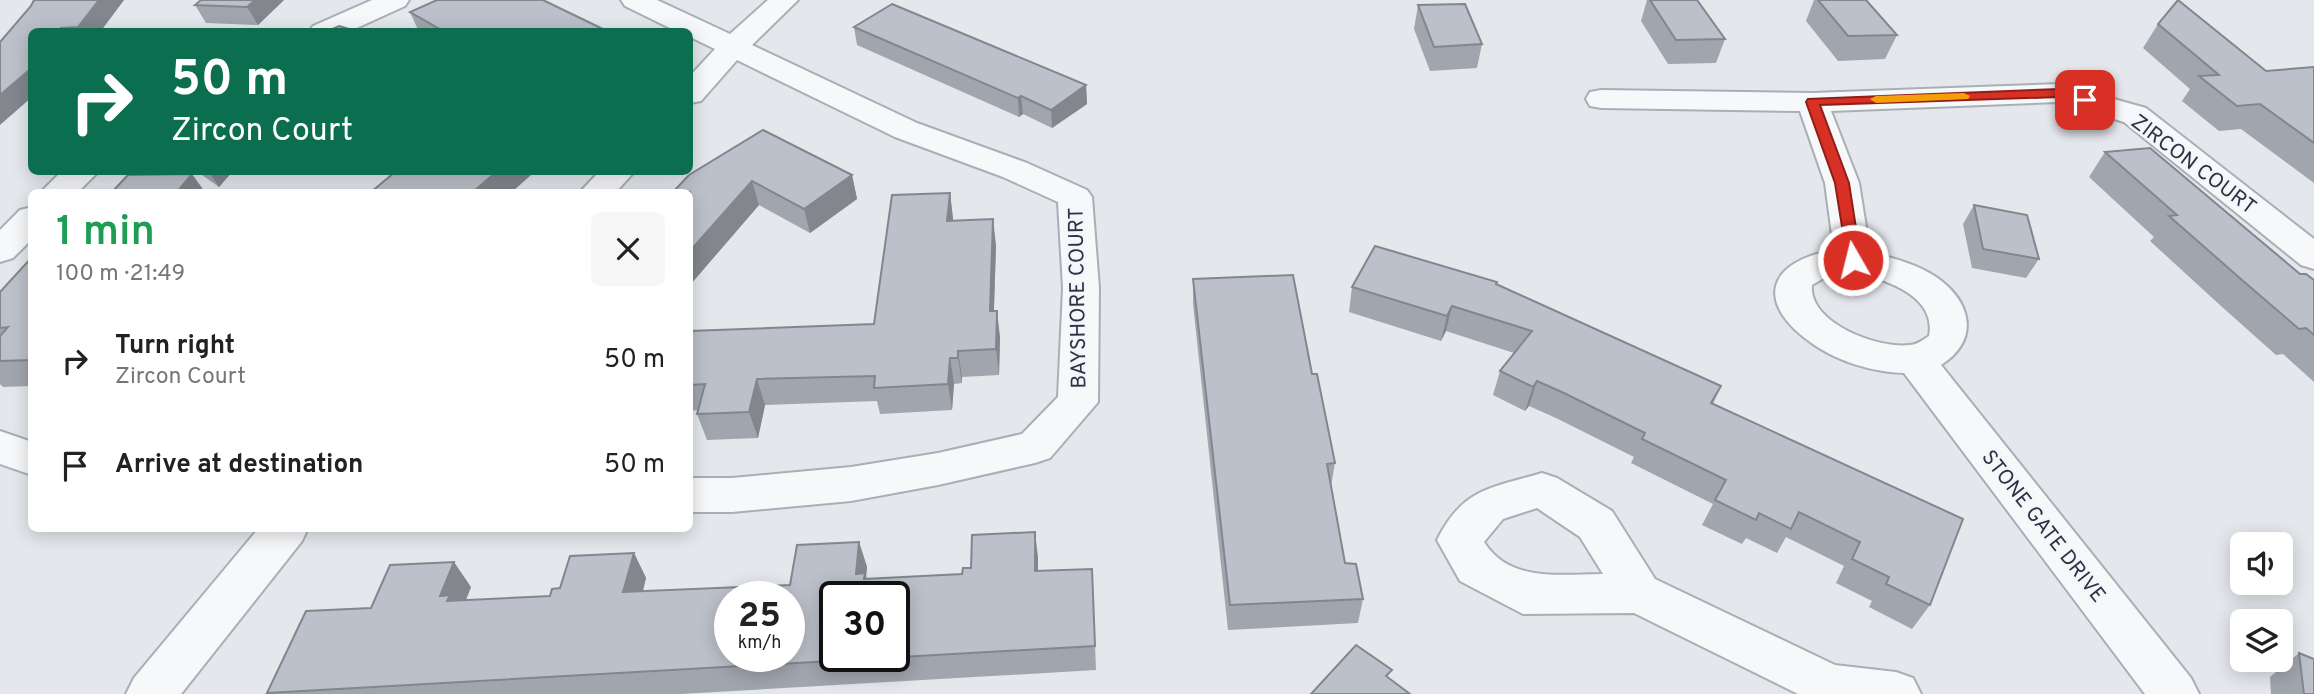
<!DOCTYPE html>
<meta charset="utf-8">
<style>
body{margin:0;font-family:Overpass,sans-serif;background:#f6f6f6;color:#222;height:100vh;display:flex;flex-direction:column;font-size:26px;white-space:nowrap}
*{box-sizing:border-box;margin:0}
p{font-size:23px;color:#767676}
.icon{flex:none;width:38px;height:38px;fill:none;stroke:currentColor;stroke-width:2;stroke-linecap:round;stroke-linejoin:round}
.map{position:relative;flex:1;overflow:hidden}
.side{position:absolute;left:28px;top:189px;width:665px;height:343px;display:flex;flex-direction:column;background:#fff;border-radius:10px;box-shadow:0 4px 18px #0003}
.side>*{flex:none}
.guide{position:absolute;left:28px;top:28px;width:665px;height:147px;border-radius:10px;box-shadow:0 4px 18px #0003;background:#0b6e4f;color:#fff;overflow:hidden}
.buttons{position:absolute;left:2230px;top:532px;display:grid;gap:14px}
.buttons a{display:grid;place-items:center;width:63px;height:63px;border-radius:10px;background:#fff;box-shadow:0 4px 18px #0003;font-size:35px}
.speed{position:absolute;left:714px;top:581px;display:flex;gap:14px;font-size:35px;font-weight:700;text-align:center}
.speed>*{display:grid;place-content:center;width:91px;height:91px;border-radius:50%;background:#fff;box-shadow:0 4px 18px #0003;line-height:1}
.speed small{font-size:18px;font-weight:400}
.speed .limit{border:4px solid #111;border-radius:10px;background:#fff;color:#111}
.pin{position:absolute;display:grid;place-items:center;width:60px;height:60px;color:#fff;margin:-30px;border-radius:14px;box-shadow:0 4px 10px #0006}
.me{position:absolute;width:77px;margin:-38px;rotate:352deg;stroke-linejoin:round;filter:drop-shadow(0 0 5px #0008)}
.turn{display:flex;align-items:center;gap:24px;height:147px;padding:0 28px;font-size:32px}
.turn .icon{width:91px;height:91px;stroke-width:2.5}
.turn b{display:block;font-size:49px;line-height:60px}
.round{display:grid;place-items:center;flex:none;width:74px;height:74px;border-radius:10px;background:#f6f6f6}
.headline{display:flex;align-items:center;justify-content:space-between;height:119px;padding:0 28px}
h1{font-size:42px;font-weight:600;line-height:52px;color:#1e9e55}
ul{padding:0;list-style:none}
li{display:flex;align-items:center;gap:21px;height:105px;padding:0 28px}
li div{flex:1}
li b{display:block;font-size:26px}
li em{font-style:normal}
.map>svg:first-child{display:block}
</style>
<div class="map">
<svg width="2314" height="694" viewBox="0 0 2314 694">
<rect width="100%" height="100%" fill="#e4e7ec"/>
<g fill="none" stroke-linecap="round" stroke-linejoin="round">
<g stroke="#a9aeb7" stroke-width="4">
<g id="street">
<path d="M372 0H409L405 6 348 32H309L313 26Z"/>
<path d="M621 0H657L730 34 768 0H798L752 45 917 123 1027 163 1087 190 1092 197 1099 288 1098 402 1050 458 1035 463 938 485 851 501 732 512H690V478H732L851 467 938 453 1022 434 1058 397 1063 288 1058 202 1003 177 895 137 737 60 701 101 690 103V76L715 49 690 37V32H678L625 6Z"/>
<path d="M2060 84 2146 108 2314 239V269L2301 265 2124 122 2058 102 1831 111 1859 183 1870 252C1892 258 1917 264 1936 277 1972 302 1980 340 1941 365L2191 678 2199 694H2145L1904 373C1873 372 1839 362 1813 344 1755 304 1765 262 1834 250L1825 183 1800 111 1601 108 1590 106 1586 99 1590 92 1601 90 1812 93ZM1853 272C1884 279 1937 295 1929 336 1923 340 1917 345 1909 345 1878 349 1808 323 1812 285L1829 275Z"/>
<path d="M61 172H98L78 192H41Z"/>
<path d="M599 172H634L616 192H580Z"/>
<path d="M32 207V239L13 258 0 262V230L20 210Z"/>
<path d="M0 431 32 442V475L0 464Z"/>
<path d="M1542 473 1557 478 1612 511 1655 579 1835 665 1896 672 1913 678 1921 694H1798L1634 613 1523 614 1460 581 1437 540C1463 488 1491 488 1542 473ZM1537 508 1580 537 1603 574C1560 574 1510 583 1484 542L1503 519Z"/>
<path d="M259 528H308L302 541 181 694H126L134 678Z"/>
</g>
</g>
<use href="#street" fill="#f7f8fa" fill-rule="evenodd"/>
</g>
<g fill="#a1a5ae">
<path d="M34 0H124L100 32H32L31 6Z"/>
<path d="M201 0H284L258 25 206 23 195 5Z"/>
<path d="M1647 0H1697L1725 39 1716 63 1668 64 1641 21Z"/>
<path d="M1814 0H1866L1897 35 1885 59 1838 61 1806 21Z"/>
<path d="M1418 5 1482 44 1477 68 1430 71 1414 29Z"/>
<path d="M410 12 605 30V32H419Z"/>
<path d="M2158 24 2266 71 2314 67V183L2241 129 2219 131 2182 101 2190 89 2143 48Z"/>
<path d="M854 27 1086 85 1087 104 1052 128 1023 114 1019 117 857 45Z"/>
<path d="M2105 152 2300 274 2314 280V382L2283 354 2276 355 2221 306 2150 241 2154 237 2089 177Z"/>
<path d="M198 172H232L219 187Z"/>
<path d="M689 175H852L857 199 810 233 759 205 690 285Z"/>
<path d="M950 193 953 221 996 245 994 311 1000 337 999 375 962 377V383L954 384 952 410 880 414 877 401 765 405 758 438 707 440 697 414 698 410 690 411V331L874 324Z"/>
<path d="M1974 205 2039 259 2026 278 1972 268 1963 224Z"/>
<path d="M32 257V386L3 387 0 384V292Z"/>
<path d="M1193 279 1312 374 1335 463 1331 486 1345 563 1363 599 1358 623 1228 630 1193 304Z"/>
<path d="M1497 285 1721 386 1713 404 1930 605 1912 629 1869 607 1872 601 1836 583 1844 566 1786 537 1777 553 1746 538 1742 544 1702 525 1713 504 1631 463 1634 457 1556 418 1529 406 1525 411 1493 395 1500 371 1514 353 1446 331 1441 341 1349 312 1352 287Z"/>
<path d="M859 542 867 567 866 579 962 574 1038 557V571L1093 594 1096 670 681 694H268L267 693 371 608 471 587 466 600 550 596 560 588 634 553 646 578 643 591 790 585Z"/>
<path d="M2299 653 2314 694H2271L2270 677Z"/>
</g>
<g fill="#83868d">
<path d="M99 0H124L100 32H82L78 27Z"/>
<path d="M255 0H284L258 25 247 7Z"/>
<path d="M32 66V97L0 125V95Z"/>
<path d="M1086 85 1087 104 1052 128 1051 110Z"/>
<path d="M1021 96 1023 114 1019 117 1018 98Z"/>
<path d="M209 172H232L219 187Z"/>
<path d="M496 172H530L531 175 512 192H473Z"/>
<path d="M192 174 205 192H177Z"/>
<path d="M852 175 857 199 810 233 804 209Z"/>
<path d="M752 181 759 205 690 285V251Z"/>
<path d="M950 193 953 218 951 247 947 221Z"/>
<path d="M993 219 996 245 993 337 990 311Z"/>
<path d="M1452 306 1446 331 1441 341 1447 316Z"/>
<path d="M997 311 1000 337 999 375 996 349Z"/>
<path d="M958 351 962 377V383L958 358Z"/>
<path d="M950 358 954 384 952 410 948 384Z"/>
<path d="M757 379 765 405 758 438 749 412Z"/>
<path d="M1537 381 1529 406 1525 411 1533 387Z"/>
<path d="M1035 532 1038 557V596L1035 571Z"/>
<path d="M859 542 867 567 866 576 871 597 856 574Z"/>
<path d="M634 553 646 578 636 617 623 592Z"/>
<path d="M454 562 471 587 461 612 440 596Z"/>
</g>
<g fill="#bbc0ca" stroke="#83868d" stroke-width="2" fill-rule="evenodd">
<path d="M34 0H99L78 27 61 28 59 32H32V66L28 71 0 95V42L31 6Z"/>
<path d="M201 0H255L247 7 195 5Z"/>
<path d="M437 0H543L605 30 602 32H445L410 12Z"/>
<path d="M1650 0H1697L1725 39 1676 40Z"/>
<path d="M1818 0H1866L1897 35 1848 36Z"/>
<path d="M2178 0 2266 71 2314 67V143L2260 104 2237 106 2199 76 2219 75 2158 24Z"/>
<path d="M892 4 1086 85 1051 110 1021 96 1018 98 854 27Z"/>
<path d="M1465 4 1482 44 1434 47 1418 5Z"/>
<path d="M339 26 356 31 362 29 367 32H326Z"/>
<path d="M763 130 852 175 804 209 752 181 690 251V192H673L689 175Z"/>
<path d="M2150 148 2300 274H2306L2314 280V335L2306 328 2299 329 2242 280 2169 216 2177 215 2105 152Z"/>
<path d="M395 172H496L473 192H371Z"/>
<path d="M192 174 177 192H112L128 175Z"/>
<path d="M950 193 947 221 993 219 990 311H997L996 349 958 351V358H950L948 384 874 388 875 376 757 379 749 412 697 414 705 384 690 385V331L874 324 892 195Z"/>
<path d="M1974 205 2027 215 2039 259 1983 249Z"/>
<path d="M1375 246 1497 282 1496 284 1721 386 1711 403 1963 519 1930 605 1886 584 1889 577 1852 559 1860 542 1799 512 1791 529 1759 513 1756 520 1715 500 1726 480 1642 439 1645 433 1564 393 1537 381 1533 387 1500 371 1532 331 1452 306 1447 316 1352 287Z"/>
<path d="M32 257V360L0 361V336L8 327 0 328V292Z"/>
<path d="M1293 275 1312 374H1317L1335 463 1327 464 1345 563 1356 564 1363 599 1230 605 1193 279Z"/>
<path d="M1035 532V571L1092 569 1095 646 267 693 306 611 371 608 390 565 454 562 440 596 450 595 447 601 550 596 552 589 560 588 570 556 634 553 623 592 790 585 797 545 859 542 856 574 865 573 864 579 962 574 963 568H971L972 535ZM730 597H789V656H730ZM835 597H894V656H835Z"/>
<path d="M1356 645 1392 670 1386 676 1410 694H1311Z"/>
<path d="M2299 653 2314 659V694H2304Z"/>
</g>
<path fill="#d93025" stroke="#8d1f18" stroke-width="2" d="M2060 89 2091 100 2085 104 2059 97 1820 105 1849 183 1861 260 1858 264H1848L1835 183 1806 102 1808 99Z"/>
<path fill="#f59e0b" d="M1964 93 1970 96 1968 99 1876 103 1870 99 1876 96Z"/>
<g text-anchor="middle" stroke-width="5" stroke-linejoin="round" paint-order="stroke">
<g font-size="21" fill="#2b3445" stroke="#f4f6f9">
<text transform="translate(2194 164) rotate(37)" y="7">ZIRCON COURT</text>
<text transform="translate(1077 298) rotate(-91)" y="7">BAYSHORE COURT</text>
<text transform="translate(2044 526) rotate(52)" y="7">STONE GATE DRIVE</text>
</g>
</g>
</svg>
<div class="buttons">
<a><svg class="icon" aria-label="sound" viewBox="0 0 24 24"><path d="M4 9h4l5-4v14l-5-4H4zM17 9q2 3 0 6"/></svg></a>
<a><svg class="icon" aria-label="layers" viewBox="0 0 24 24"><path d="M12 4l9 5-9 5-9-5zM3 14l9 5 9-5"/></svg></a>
</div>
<div class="speed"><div>25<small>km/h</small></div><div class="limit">30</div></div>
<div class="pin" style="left:2085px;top:100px;background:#d93025"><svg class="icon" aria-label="arrive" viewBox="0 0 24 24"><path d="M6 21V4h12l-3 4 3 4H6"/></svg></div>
<svg class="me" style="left:1853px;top:260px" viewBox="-20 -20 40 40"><circle r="17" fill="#d93025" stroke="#fff" stroke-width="3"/><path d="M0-11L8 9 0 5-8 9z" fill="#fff"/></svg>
<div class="guide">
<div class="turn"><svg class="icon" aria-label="right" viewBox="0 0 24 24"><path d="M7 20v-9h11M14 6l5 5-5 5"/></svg><div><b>50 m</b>Zircon Court</div></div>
</div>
<section class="side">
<div class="headline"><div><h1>1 min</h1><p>100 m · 21:49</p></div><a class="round"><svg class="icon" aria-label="close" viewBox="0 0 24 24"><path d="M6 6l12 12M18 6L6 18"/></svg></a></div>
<ul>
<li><svg class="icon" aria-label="right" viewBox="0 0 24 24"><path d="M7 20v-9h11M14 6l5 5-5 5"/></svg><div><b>Turn right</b><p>Zircon Court</p></div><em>50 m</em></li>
<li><svg class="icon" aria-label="arrive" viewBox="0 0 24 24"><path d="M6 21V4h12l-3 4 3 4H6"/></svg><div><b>Arrive at destination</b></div><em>50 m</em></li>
</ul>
</section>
</div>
